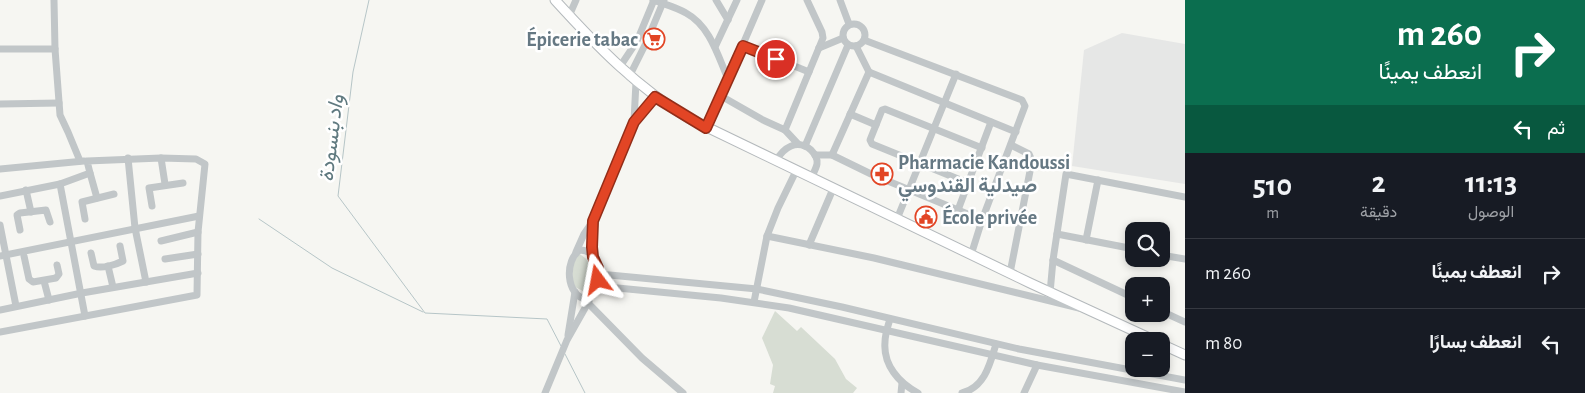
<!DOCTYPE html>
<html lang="ar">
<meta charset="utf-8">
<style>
body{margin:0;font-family:"Alegreya Sans",Vazirmatn,sans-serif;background:#20242c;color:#f1f3f6;direction:rtl;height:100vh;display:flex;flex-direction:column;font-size:19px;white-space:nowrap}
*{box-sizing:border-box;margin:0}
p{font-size:16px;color:#9ea1a6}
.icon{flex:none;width:28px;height:28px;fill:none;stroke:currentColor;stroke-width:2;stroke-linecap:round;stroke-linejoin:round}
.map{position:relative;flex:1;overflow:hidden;direction:ltr}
.panel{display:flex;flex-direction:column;background:#171b24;width:400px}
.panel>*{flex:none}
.guide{background:#0b6e4f;color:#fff;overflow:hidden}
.fabs{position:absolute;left:1125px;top:222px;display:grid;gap:10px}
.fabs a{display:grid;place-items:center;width:45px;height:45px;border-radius:10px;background:#171b24;box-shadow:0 2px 8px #0003;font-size:25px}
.pin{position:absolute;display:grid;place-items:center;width:42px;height:42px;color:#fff;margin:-21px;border:2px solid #fff;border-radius:50%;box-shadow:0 1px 5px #0007}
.me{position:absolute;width:55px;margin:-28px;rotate:347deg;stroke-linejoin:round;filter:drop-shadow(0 0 4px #0008)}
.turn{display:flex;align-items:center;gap:18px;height:105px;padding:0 20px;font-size:22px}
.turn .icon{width:65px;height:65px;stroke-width:2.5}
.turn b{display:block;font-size:35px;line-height:42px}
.then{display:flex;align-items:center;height:48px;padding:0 20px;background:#0003;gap:10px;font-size:19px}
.eta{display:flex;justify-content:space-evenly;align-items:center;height:85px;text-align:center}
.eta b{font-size:30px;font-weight:600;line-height:35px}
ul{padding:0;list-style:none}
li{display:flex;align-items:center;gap:15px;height:70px;padding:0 20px;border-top:1px solid #363941}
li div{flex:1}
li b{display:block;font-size:19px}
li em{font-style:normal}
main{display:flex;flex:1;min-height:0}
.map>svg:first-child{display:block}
</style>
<main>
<section class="panel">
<div class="guide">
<div class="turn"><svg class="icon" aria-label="right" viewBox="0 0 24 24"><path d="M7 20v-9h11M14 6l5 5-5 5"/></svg><div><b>260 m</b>انعطف يمينًا</div></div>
<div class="then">ثم<svg class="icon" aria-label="left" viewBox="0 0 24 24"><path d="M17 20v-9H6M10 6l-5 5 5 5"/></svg></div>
</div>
<div class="eta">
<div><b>11:13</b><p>الوصول</p></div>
<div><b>2</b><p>دقيقة</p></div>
<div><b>510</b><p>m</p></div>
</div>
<ul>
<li><svg class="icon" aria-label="right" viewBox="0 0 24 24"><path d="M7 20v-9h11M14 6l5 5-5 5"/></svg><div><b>انعطف يمينًا</b></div><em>260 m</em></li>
<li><svg class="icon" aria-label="left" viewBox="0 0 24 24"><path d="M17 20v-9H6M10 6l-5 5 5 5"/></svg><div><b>انعطف يسارًا</b></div><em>80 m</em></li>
</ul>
</section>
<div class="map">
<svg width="1185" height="393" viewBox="0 0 1185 393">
<rect width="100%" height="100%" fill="#f6f6f2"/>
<path fill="#e6e7e6" d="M1122 33 1185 44V184L1072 166 1084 50Z"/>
<g fill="#d7ddd3">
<path d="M579 254C592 259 599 283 585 292L573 286 572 261Z"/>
<path d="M775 311 797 331 801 327 835 359 846 379 857 388 853 393H773L775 386 770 384 773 365 762 338Z"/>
</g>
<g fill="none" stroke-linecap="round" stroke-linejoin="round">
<g stroke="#b6c5c7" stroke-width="1">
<path d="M369 0 353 72 338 196 425 313 547 319 561 346"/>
<path d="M259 219 332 268 423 312"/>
<path d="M565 354 585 393"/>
</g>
<g stroke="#b4b9bc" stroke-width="11">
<g id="major">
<path d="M555 0C596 45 637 88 690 119L1030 283 1156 341"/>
<path d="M1161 344 1185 355"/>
</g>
</g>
<g stroke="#c1c6c8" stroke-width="7">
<path d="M54 0 55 49 60 115 68 132 80 161"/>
<path d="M653 0C664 4 676 7 686 13 710 26 718 56 728 79"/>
<path d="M716 0 728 20"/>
<path d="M840 0 849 24"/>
<path d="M569 16 576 0"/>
<circle cx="854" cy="35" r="11"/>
<path d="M864 40 1022 100 1025 106 982 220 971 255"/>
<path d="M743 45 809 72"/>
<path d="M856 46 869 72 1016 132"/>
<path d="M715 47 737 0"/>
<path d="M819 48 843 38"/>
<path d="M0 49H55"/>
<path d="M619 68 637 41 654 0"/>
<path d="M629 77 646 43 664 0"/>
<path d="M721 96 763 120 785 130 798 144"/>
<path d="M0 104 59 103"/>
<path d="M850 114 876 125"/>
<path d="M634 121 636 82"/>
<path d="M707 128 762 0"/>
<path d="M785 130 823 38 822 32 807 0"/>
<path d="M805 146 848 45"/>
<path d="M815 155H832L871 174 982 220"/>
<path d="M832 155 869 72"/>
<path d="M128 158 135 228 146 282"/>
<path d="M161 158 165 184"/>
<path d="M776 161C783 148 797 138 811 150 815 154 818 158 817 164 816 169 813 174 811 178"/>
<path d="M0 169 84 161"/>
<path d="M90 173 97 198"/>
<path d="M968 183 872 144 870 140 882 110 885 109 982 148"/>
<path d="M60 184 85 316"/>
<path d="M26 190 31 212"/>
<path d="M0 196 60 184 90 173 87 161 161 158 196 159 205 164 198 232 197 295 0 332"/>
<path d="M152 206 149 188 183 183"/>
<path d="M958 210 991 122"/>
<path d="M85 219 82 202 114 194"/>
<path d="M897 219 956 74"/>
<path d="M0 225 16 306"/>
<path d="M20 230 17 215 20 213 46 210 50 222"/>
<path d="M1057 234 1134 249"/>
<path d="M767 236 874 258 1079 308"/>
<path d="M1086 240 1098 180"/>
<path d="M161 241 198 232"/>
<path d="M809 245 833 189"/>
<path d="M580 250C604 250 603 289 586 299 566 296 564 260 580 250Z"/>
<path d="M576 252 584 234 593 221"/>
<path d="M91 253 94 266C102 269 115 265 123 261L120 246"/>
<path d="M1161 255 1185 259"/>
<path d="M0 256 199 216"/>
<path d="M24 256 29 279 33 282 56 278 59 274 57 265"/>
<path d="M593 257 592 242 593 221 634 122 655 97"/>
<path d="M165 259 198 254"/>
<path d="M1053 260 1134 298"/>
<path d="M108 266 113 287"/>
<path d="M1010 273 1032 161 1029 154 1011 145"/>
<path d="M599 274 757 289 842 307 1019 349 1185 380"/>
<path d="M44 281 49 300"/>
<path d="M597 286 721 298 789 308 1037 365 1185 392"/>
<path d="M1050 293 1053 260 1066 174 1185 197"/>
<path d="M754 302 767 236 778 208 796 171"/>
<path d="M588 303 642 358 683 393"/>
<path d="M0 310 82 293 198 273"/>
<path d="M1161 311 1185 322"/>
<path d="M890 319C888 326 885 334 885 342 883 365 899 383 918 393"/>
<path d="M568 335 575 292"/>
<path d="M545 393 567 340 589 301"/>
<path d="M901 393 902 383"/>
<path d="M962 393C985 387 990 364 996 344"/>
<path d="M1024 393 1037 365"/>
</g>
<use href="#major" stroke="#fff" stroke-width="9"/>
</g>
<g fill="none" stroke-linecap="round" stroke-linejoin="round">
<g stroke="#932d18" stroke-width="12">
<path id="route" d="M598 280V268L593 257 592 247 593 221 634 122 655 97 706 128 743 46 776 59"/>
</g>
<use href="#route" stroke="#e24525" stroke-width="9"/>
</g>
<defs>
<g id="supermarket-ring" transform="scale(1.125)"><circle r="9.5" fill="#fff" stroke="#e24525" stroke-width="1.5"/><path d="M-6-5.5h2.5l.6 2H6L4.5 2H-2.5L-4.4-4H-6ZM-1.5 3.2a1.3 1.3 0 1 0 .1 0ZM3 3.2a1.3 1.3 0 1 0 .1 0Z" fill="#e24525"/></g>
<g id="pharmacy-ring" transform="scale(1.125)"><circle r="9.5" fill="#fff" stroke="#e24525" stroke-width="1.5"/><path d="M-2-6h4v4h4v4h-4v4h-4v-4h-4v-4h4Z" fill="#e24525"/></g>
<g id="civic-ring" transform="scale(1.125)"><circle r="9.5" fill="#fff" stroke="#e24525" stroke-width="1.5"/><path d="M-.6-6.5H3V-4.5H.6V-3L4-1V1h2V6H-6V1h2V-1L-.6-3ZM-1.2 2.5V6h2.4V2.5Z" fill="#e24525"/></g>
</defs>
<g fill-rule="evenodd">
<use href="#supermarket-ring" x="654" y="39"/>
<use href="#pharmacy-ring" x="882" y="174"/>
<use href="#civic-ring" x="926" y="217"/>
</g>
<g text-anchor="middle" stroke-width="5" stroke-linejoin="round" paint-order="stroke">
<g font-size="20" font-weight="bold" fill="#657883" stroke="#fff" text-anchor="start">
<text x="638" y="46" text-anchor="end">Épicerie tabac</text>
<text x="898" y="169">Pharmacie Kandoussi<tspan x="898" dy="23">صيدلية القندوسي</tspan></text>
<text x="942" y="224">École privée</text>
</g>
<g font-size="21" font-style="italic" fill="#607a80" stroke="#fff">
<text transform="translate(331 138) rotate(-83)" y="7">واد بنسودة</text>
</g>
</g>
</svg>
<div class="fabs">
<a><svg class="icon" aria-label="search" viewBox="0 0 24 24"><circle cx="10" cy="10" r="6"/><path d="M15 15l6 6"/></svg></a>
<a>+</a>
<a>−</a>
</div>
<div class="pin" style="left:776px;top:59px;background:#d93025"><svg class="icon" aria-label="arrive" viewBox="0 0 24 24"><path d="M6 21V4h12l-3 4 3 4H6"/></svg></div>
<svg class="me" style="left:598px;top:280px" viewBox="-20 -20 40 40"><path d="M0-17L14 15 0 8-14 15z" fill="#e24525" stroke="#fff" stroke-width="4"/></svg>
</div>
</main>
